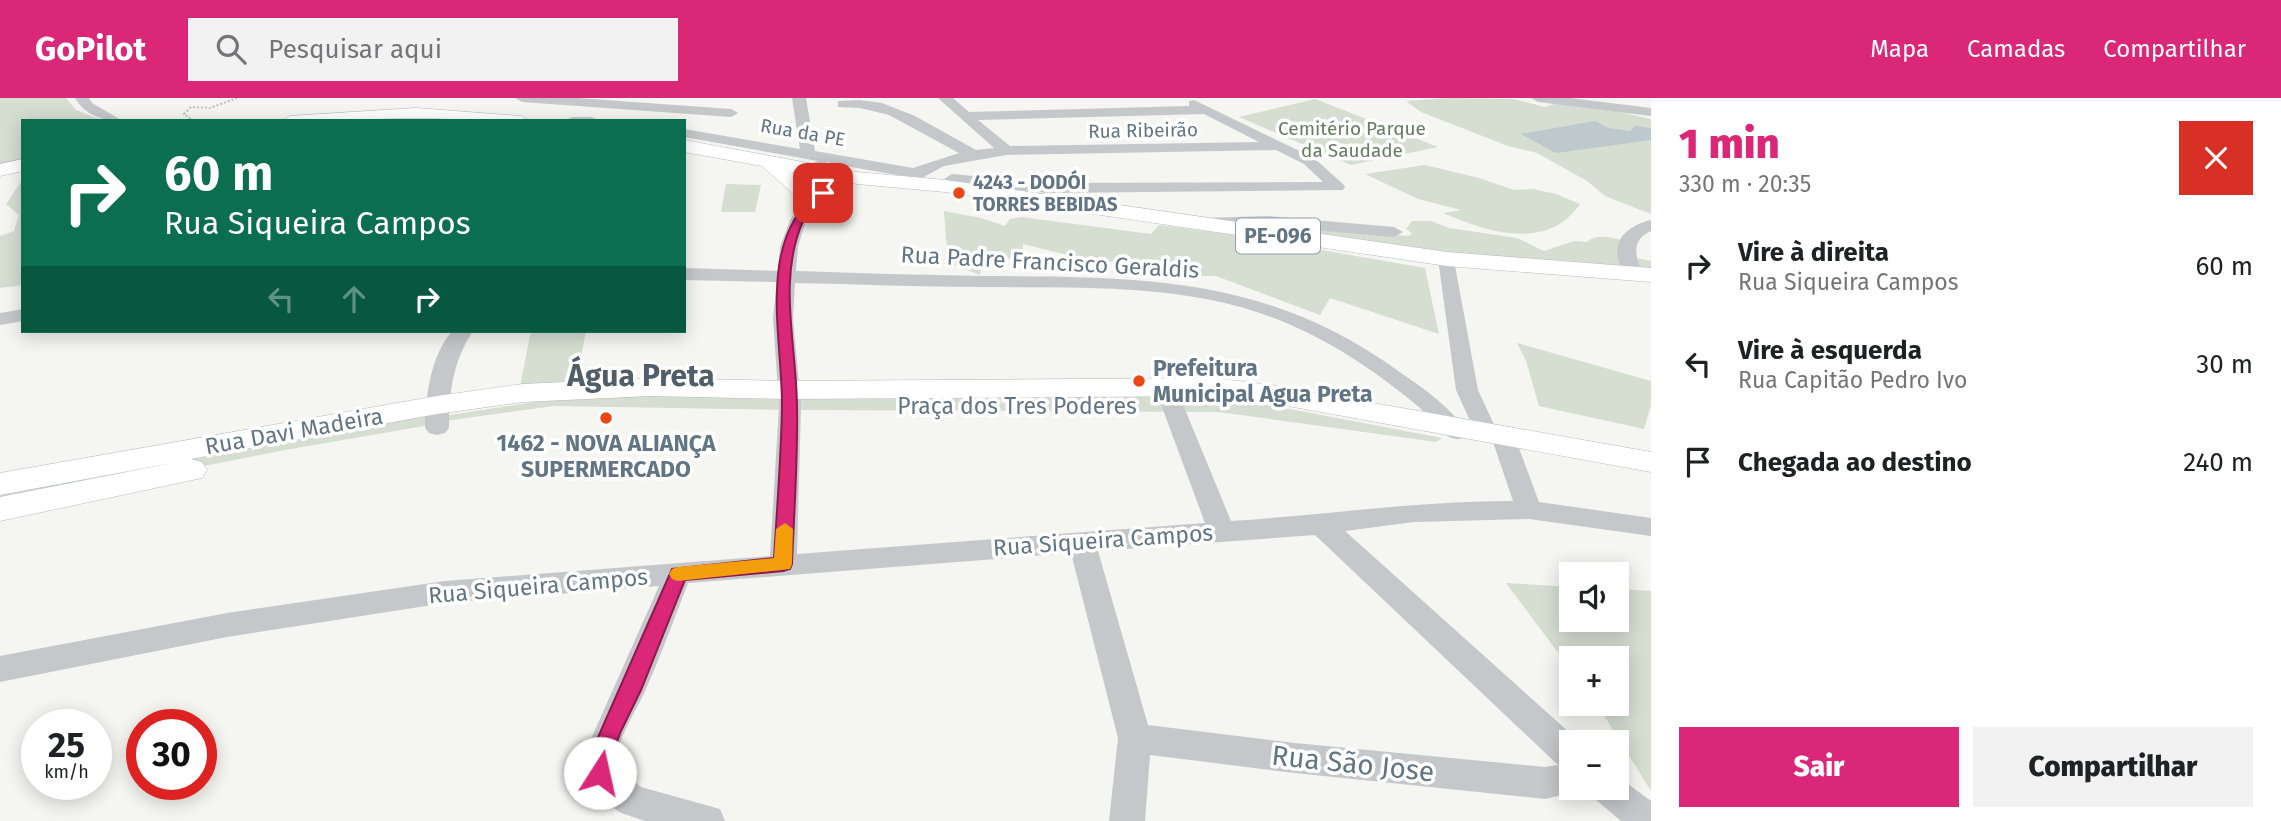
<!DOCTYPE html>
<html lang="pt">
<meta charset="utf-8">
<style>
body{margin:0;font-family:"Fira Sans",sans-serif;background:#f2f2f2;color:#202124;height:100vh;display:flex;flex-direction:column;font-size:26px;white-space:nowrap}
*{box-sizing:border-box;margin:0}
p{font-size:23px;color:#757577}
.icon{flex:none;width:38px;height:38px;fill:none;stroke:currentColor;stroke-width:2;stroke-linecap:round;stroke-linejoin:round}
.map{position:relative;flex:1;overflow:hidden}
.details{display:flex;flex-direction:column;background:#fff;width:630px}
.details>*{flex:none}
.hud{position:absolute;left:21px;top:21px;width:665px;height:214px;border-radius:0px;box-shadow:0 4px 18px #0003;background:#0b6e4f;color:#fff;overflow:hidden}
.controls{position:absolute;left:1559px;top:464px;display:grid;gap:14px}
.controls a{display:grid;place-items:center;width:70px;height:70px;border-radius:0px;background:#fff;box-shadow:0 4px 18px #0003;font-size:35px}
.speed{position:absolute;left:21px;top:611px;display:flex;gap:14px;font-size:35px;font-weight:700;text-align:center}
.speed>*{display:grid;place-content:center;width:91px;height:91px;border-radius:50%;background:#fff;box-shadow:0 4px 18px #0003;line-height:1}
.speed small{font-size:18px;font-weight:400}
.speed .limit{border:10px solid #d22;background:#fff;color:#111}
.pin{position:absolute;display:grid;place-items:center;width:60px;height:60px;color:#fff;margin:-30px;border-radius:14px;box-shadow:0 4px 10px #0006}
.me{position:absolute;width:77px;margin:-38px;rotate:10deg;stroke-linejoin:round;filter:drop-shadow(0 0 5px #0008)}
.turn{display:flex;align-items:center;gap:24px;height:147px;padding:0 28px;font-size:32px}
.turn .icon{width:91px;height:91px;stroke-width:2.5}
.turn b{display:block;font-size:49px;line-height:60px}
.lanes{display:flex;align-items:center;height:66px;padding:0 28px;background:#0003;justify-content:center;gap:35px;direction:ltr}
.lanes .off{opacity:.35}
.round{display:grid;place-items:center;flex:none;width:74px;height:74px;border-radius:0px;background:#f2f2f2}
.summary{display:flex;align-items:center;justify-content:space-between;height:119px;padding:0 28px}
h1{font-size:42px;font-weight:800;line-height:52px;color:#db2777}
.button{display:flex;gap:14px;margin-top:auto;padding:14px 28px}
.button a{flex:1;height:80px;border-radius:0px;background:#db2777;color:#fff;font-size:28px;font-weight:800;line-height:80px;text-align:center}
.button a+a{background:#f2f2f2;color:#202124}
ul{padding:0;list-style:none}
li{display:flex;align-items:center;gap:21px;height:98px;padding:0 28px}
li div{flex:1}
li b{display:block;font-size:26px}
li em{font-style:normal}
header{display:flex;align-items:center;gap:42px;box-sizing:border-box;height:98px;padding:0 35px;background:#db2777;color:#fff}
header strong{font-size:33px}
nav{display:flex;gap:38px;margin-inline-start:auto;font-size:24px}
.search{width:490px;height:63px;background:#f2f2f2;display:flex;align-items:center;gap:18px;box-sizing:border-box;padding:0 24px;border-radius:0px;color:#757577;font-size:26px}
main{display:flex;flex:1;min-height:0}
.map>svg:first-child{display:block}
</style>
<header>
<strong>GoPilot</strong>
<div class="search"><svg class="icon" aria-label="search" viewBox="0 0 24 24"><circle cx="10" cy="10" r="6"/><path d="M15 15l6 6"/></svg>Pesquisar aqui</div>
<nav><a>Mapa</a><a>Camadas</a><a>Compartilhar</a></nav>
</header>
<main>
<div class="map">
<svg width="1651" height="723" viewBox="0 0 1651 723">
<rect width="100%" height="100%" fill="#f5f5f1"/>
<g fill="#d6ddd1">
<path d="M0 0H66L76 12 104 23H23V63L0 68Z"/>
<path d="M1448 0 1514 1 1545 9 1554 6 1606 11 1651 21V116L1605 98 1587 83 1537 55 1508 48 1421 14 1406 3Z"/>
<path d="M1315 1 1438 49 1351 67 1239 19Z"/>
<path d="M1425 67 1479 80 1514 92 1533 91 1556 96 1580 106C1547 154 1487 134 1443 115L1461 112 1418 101 1365 76Z"/>
<path d="M23 81V187L0 190V138L14 133 19 117 6 106Z"/>
<path d="M726 86 761 87 755 114H721Z"/>
<path d="M944 113 981 120 1005 128 1010 121 1021 119 1151 136 1159 127 1229 136 1425 170 1439 236 1330 200 1320 217 1216 178H1183L1138 167 1075 159 1023 146 1022 161 982 160 980 177 948 164Z"/>
<path d="M1412 123H1431L1449 130 1517 140 1544 153 1574 143 1587 144C1599 133 1618 142 1633 145L1636 160 1651 163V176L1587 174 1231 128H1271L1409 138 1412 135 1406 131Z"/>
<path d="M531 233H586L576 283 564 293H519Z"/>
<path d="M1517 245 1651 283V307L1644 331 1539 308 1526 263Z"/>
<path d="M580 297 784 298 786 312 554 308 444 323 443 318Z"/>
<path d="M798 298 1211 299 1258 305 1442 340 1436 344 1219 314 799 312Z"/>
<path d="M432 311 430 327 285 352 0 408V388Z"/>
<path d="M1506 485 1571 489 1572 522H1617V491L1651 493V693L1597 606H1617V560H1572L1571 572Z"/>
</g>
<path fill="#bdc9cd" d="M1595 23 1609 30 1630 33 1635 28 1651 30V42L1556 55 1521 36Z"/>
<g fill="none" stroke-linecap="round" stroke-linejoin="round">
<g stroke="#b7bbbe" stroke-width="1">
<g id="major">
<path d="M416 10 521 18 530 23 416 20 281 23 290 18Z"/>
<path d="M684 42 857 74 945 82 1447 154 1651 170V184L1447 168 945 94 857 86 792 74 815 96 812 100H798L762 68 684 54Z"/>
<path d="M23 61V73L0 78V66Z"/>
<path d="M650 280 790 283 1215 280 1277 288 1651 354V374L1277 306 1215 298 790 301 650 298 523 304 437 316 191 361 202 364 207 372 202 380 0 423V399L177 364 0 397V375L437 298 523 286Z"/>
</g>
</g>
<path stroke="#bec0c2" stroke-width="2" stroke-dasharray="2 2" stroke-linecap="butt" d="M194 23 184 16 191 9 210 10 237 0"/>
<g fill="#c4c8cb" fill-rule="evenodd">
<path d="M75 0H89L92 5 123 23C103 23 86 18 75 0Z"/>
<path d="M515 0H578L731 11 738 15 731 19 522 4Z"/>
<path d="M792 0H806L815 53 913 70 959 55 889 17 860 10 838 9V3L860 2 882 5 915 18 976 52 994 50 938 0H953L969 14 1189 8V3L1194 2 1314 60 1343 86 1345 89 1343 92 1047 95 952 86 944 81 952 76 1047 85 1323 84 1304 66 1276 52 1006 57 944 68 907 88 899 83 903 78 840 67 847 71 829 98 814 110 806 122 798 149 796 173C858 175 920 177 982 178 1141 179 1267 177 1401 275 1426 292 1451 310 1468 335L1464 340C1444 346 1434 323 1420 310 1381 277 1337 247 1291 227 1195 184 1084 190 981 189 919 189 857 186 795 185L793 220 801 308 797 456 1205 425 1162 309 1165 304H1181L1184 309 1231 423C1325 417 1418 403 1513 403L1492 341 1478 340 1456 292 1438 161 1441 157H1453L1478 292 1496 331 1510 332 1514 337 1539 404 1651 420V438L1529 421 1414 424 1345 433 1580 644H1572V690H1585L1584 692 1545 701 1295 675 1150 657 1145 723H1109L1118 640 1071 455 688 485C674 521 661 558 645 593 635 616 614 644 617 670L641 689 720 711 725 723H645L621 715 597 698 583 675 582 661 659 488 445 505 227 539 0 584V558L227 515 445 483 770 458 779 308 773 220 777 184 684 182V170L778 173 780 149 790 122 800 107 799 90 815 64 818 63 684 39V31L800 51ZM1204 16 1259 44 1010 48 978 22ZM826 64 839 66 834 68 814 94 828 67ZM1315 437 1558 667 1545 669 1295 645 1148 627 1098 453Z"/>
<path d="M1531 0H1570L1651 10V18L1538 4Z"/>
<path d="M572 19H592L599 23H565Z"/>
<path d="M1268 118 1394 129 1403 134 1394 139 1268 128 1203 130 1194 125 1203 120Z"/>
<path d="M1651 122V133C1631 142 1635 157 1642 175L1633 181 1626 179C1608 150 1619 130 1651 122Z"/>
<path d="M23 211V223L0 227V215Z"/>
<path d="M452 233H473C453 263 449 294 449 330L445 335 437 337 429 335 425 330C426 296 430 260 452 233Z"/>
<path d="M1617 678 1651 703V723H1621L1595 701 1590 690H1617Z"/>
</g>
<use href="#major" fill="#fff" fill-rule="evenodd"/>
</g>
<path fill="#db2777" stroke="#8e194d" stroke-width="2" d="M819 93 828 95C819 105 808 111 803 123 777 182 797 249 797 310 798 362 794 414 792 466L790 471 783 473 685 482 641 592 621 633 610 662 612 675 608 683 600 686 593 683 588 662 672 471 774 460C777 410 781 360 782 310 783 240 755 144 819 93Z"/>
<path fill="#f59e0b" d="M785 425 793 431 792 466 790 471 678 483 672 481 669 476 672 471 678 469 774 460 776 431Z"/>
<g fill="#ef4517" stroke="#fff" stroke-width="2.5">
<circle cx="959" cy="95" r="7"/>
<circle cx="1139" cy="283" r="7"/>
<circle cx="606" cy="320" r="7"/>
</g>
<g text-anchor="middle" stroke-width="7" stroke-linejoin="round" paint-order="stroke">
<g font-size="19" fill="#677b61" stroke="#fff">
<text x="1352" y="37">Cemitério Parque<tspan x="1352" dy="22">da Saudade</tspan></text>
</g>
<g font-size="19" fill="#627584" stroke="#fff">
<text transform="translate(1143 32) rotate(-1)" y="7">Rua Ribeirão</text>
<text transform="translate(803 34) rotate(10)" y="7">Rua da PE</text>
</g>
<g font-size="19" font-weight="bold" fill="#627584" stroke="#fff" text-anchor="start">
<text x="973" y="91">4243 - DODÓI<tspan x="973" dy="22">TORRES BEBIDAS</tspan></text>
</g>
<rect fill="#fff" stroke="#919ea9" stroke-width="2" x="1236" y="120.5" width="84" height="35" rx="5"/>
<g font-size="21" font-weight="bold" fill="#627584">
<text x="1278" y="145">PE-096</text>
</g>
<g font-size="23" fill="#627584" stroke="#fff">
<text transform="translate(1050 164) rotate(3)" y="8">Rua Padre Francisco Geraldis</text>
<text x="1017" y="316">Praça dos Tres Poderes</text>
<text transform="translate(294 333) rotate(-10)" y="8">Rua Davi Madeira</text>
<text transform="translate(1103 442) rotate(-4)" y="8">Rua Siqueira Campos</text>
<text transform="translate(538 488) rotate(-5)" y="8">Rua Siqueira Campos</text>
</g>
<g font-size="23" font-weight="bold" fill="#627584" stroke="#fff" text-anchor="start">
<text x="1153" y="278">Prefeitura<tspan x="1153" dy="26">Municipal Agua Preta</tspan></text>
<text x="606" y="353" text-anchor="middle">1462 - NOVA ALIANÇA<tspan x="606" dy="26">SUPERMERCADO</tspan></text>
</g>
<g font-size="28" fill="#627584" stroke="#fff">
<text transform="translate(1353 665) rotate(6)" y="10">Rua São Jose</text>
</g>
<g font-size="30" font-weight="bold" fill="#505e69" stroke="#fff">
<text x="641" y="288">Água Preta</text>
</g>
</g>
</svg>
<div class="controls">
<a><svg class="icon" aria-label="sound" viewBox="0 0 24 24"><path d="M4 9h4l5-4v14l-5-4H4zM17 9q2 3 0 6"/></svg></a>
<a>+</a>
<a>−</a>
</div>
<div class="speed"><div>25<small>km/h</small></div><div class="limit">30</div></div>
<div class="pin" style="left:823px;top:95px;background:#d93025"><svg class="icon" aria-label="arrive" viewBox="0 0 24 24"><path d="M6 21V4h12l-3 4 3 4H6"/></svg></div>
<svg class="me" style="left:600px;top:675px" viewBox="-20 -20 40 40"><circle r="19" fill="#fff"/><path d="M0-13L10 11 0 6-10 11z" fill="#db2777"/></svg>
<div class="hud">
<div class="turn"><svg class="icon" aria-label="right" viewBox="0 0 24 24"><path d="M7 20v-9h11M14 6l5 5-5 5"/></svg><div><b>60 m</b>Rua Siqueira Campos</div></div>
<div class="lanes"><svg class="icon off" aria-label="left" viewBox="0 0 24 24"><path d="M17 20v-9H6M10 6l-5 5 5 5"/></svg><svg class="icon off" aria-label="ahead" viewBox="0 0 24 24"><path d="M12 20V5M6 11l6-6 6 6"/></svg><svg class="icon" aria-label="right" viewBox="0 0 24 24"><path d="M7 20v-9h11M14 6l5 5-5 5"/></svg></div>
</div>
</div>
<section class="details">
<div class="summary"><div><h1>1 min</h1><p>330 m · 20:35</p></div><a class="round" style="background:#d93025;color:#fff"><svg class="icon" aria-label="close" viewBox="0 0 24 24"><path d="M6 6l12 12M18 6L6 18"/></svg></a></div>
<ul>
<li><svg class="icon" aria-label="right" viewBox="0 0 24 24"><path d="M7 20v-9h11M14 6l5 5-5 5"/></svg><div><b>Vire à direita</b><p>Rua Siqueira Campos</p></div><em>60 m</em></li>
<li><svg class="icon" aria-label="left" viewBox="0 0 24 24"><path d="M17 20v-9H6M10 6l-5 5 5 5"/></svg><div><b>Vire à esquerda</b><p>Rua Capitão Pedro Ivo</p></div><em>30 m</em></li>
<li><svg class="icon" aria-label="arrive" viewBox="0 0 24 24"><path d="M6 21V4h12l-3 4 3 4H6"/></svg><div><b>Chegada ao destino</b></div><em>240 m</em></li>
</ul>
<div class="button"><a>Sair</a><a>Compartilhar</a></div>
</section>
</main>
